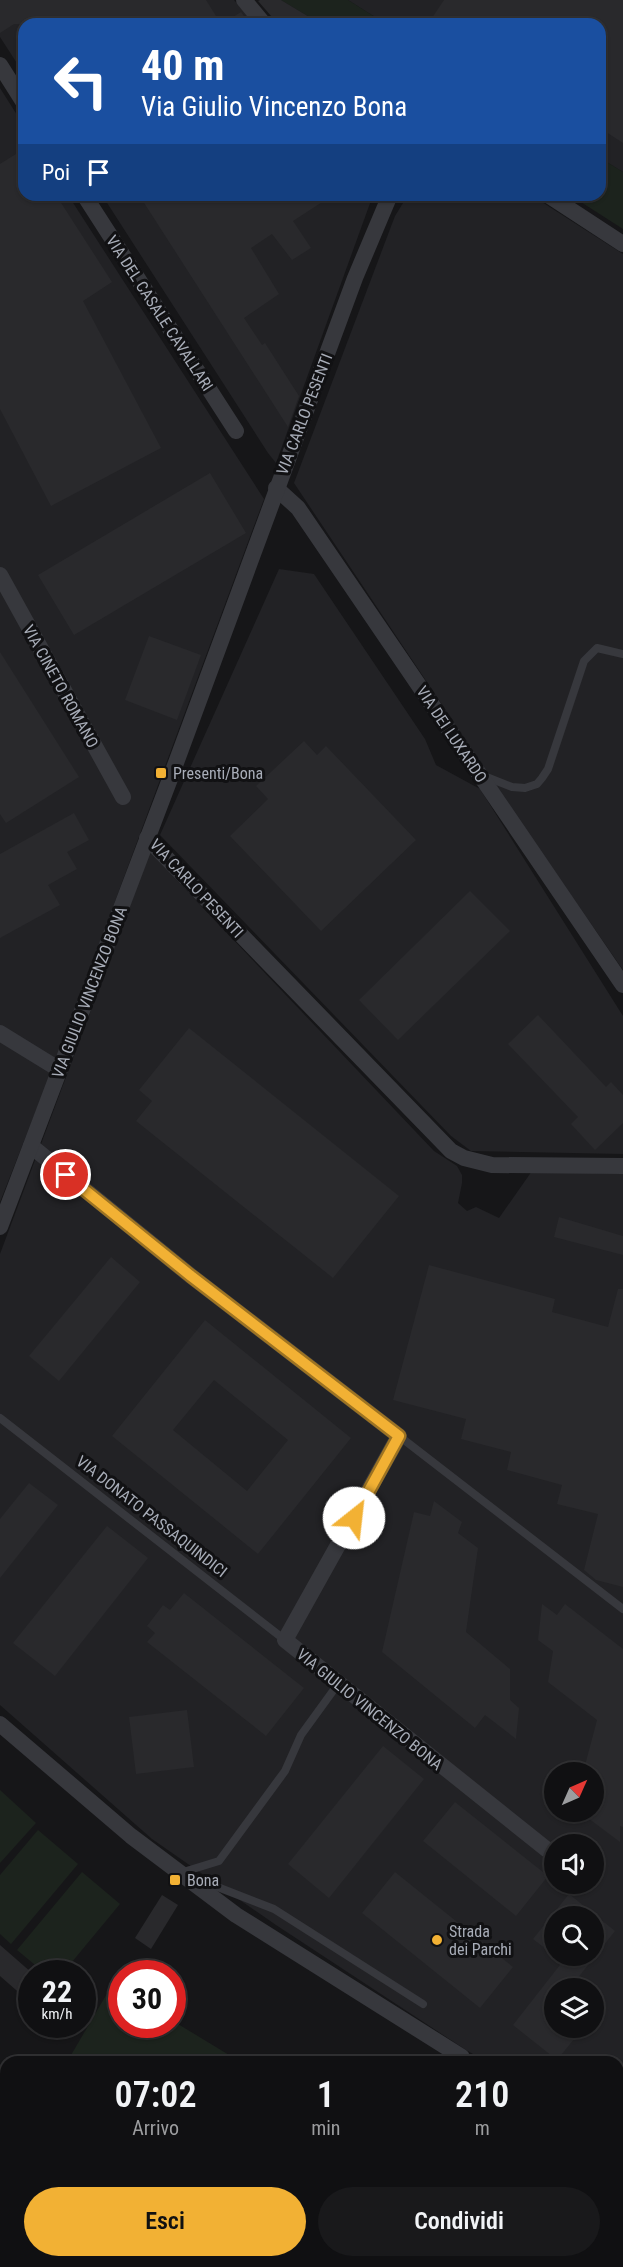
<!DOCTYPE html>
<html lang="it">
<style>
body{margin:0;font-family:"Roboto Condensed",sans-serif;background:#19191b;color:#f1f3f6;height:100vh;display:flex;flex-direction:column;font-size:22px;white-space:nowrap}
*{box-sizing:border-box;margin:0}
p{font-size:20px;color:#9c9d9f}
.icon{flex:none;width:33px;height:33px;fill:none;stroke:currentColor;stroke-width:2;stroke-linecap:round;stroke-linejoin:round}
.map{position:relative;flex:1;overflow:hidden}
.details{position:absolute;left:0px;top:2056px;width:624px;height:212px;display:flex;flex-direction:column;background:#101012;border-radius:18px 18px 0 0;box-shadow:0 2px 4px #0004,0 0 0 2px #303032}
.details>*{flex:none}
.guide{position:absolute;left:18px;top:18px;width:588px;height:183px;border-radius:18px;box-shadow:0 2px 4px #0004,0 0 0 2px #303032;background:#1a4fa0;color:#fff;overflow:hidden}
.needle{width:39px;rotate:45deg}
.tools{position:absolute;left:544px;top:1762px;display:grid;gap:12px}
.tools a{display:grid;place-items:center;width:60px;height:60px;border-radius:50%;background:#101012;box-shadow:0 2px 4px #0004,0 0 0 2px #303032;font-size:30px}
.speed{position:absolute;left:18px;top:1960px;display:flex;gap:12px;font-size:30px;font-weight:700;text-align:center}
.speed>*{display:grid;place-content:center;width:78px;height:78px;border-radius:50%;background:#101012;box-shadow:0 2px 4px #0004,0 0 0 2px #303032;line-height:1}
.speed small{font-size:15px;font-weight:400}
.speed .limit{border:9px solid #d22;background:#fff;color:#111}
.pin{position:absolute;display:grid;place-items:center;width:51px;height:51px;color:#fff;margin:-26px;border:3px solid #fff;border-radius:50%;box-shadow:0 2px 6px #0007}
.me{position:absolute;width:66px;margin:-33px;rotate:29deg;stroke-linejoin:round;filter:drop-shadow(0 0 4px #0008)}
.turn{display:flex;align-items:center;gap:21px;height:126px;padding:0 24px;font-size:27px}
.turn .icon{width:78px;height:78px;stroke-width:2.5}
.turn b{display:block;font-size:42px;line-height:51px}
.then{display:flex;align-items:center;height:57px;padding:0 24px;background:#0003;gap:12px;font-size:22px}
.eta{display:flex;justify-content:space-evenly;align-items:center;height:102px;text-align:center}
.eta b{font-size:36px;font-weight:600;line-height:42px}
.cta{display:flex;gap:12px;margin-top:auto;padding:12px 24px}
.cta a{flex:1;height:69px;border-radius:36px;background:#f2b134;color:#111;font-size:24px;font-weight:600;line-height:69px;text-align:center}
.cta a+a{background:#19191b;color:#f1f3f6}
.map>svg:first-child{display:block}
</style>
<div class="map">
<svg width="623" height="2267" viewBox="0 0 623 2267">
<rect width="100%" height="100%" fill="#161618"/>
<g fill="#222225" fill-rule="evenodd">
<path d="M0 0H234L254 24H24V74L0 37Z"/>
<path d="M348 0H623V172L600 158V24H386Z"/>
<path d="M0 88 24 126V195H68L264 499 60 1050 0 1202Z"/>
<path d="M102 195H373L276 463 268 453Z"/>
<path d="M408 195H531L623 254V970L517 817 294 483 395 216Z"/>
<path d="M279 569 314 574 425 739 436 765 480 789 623 1016V1154L471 1151 451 1136 160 835Z"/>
<path d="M150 852 434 1151 457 1166 462 1175V1183L458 1203 467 1211 476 1207 499 1218 532 1171 623 1174V2139L618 2136V2062H487L466 2050 276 1925 152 1839 0 1705V1254ZM555 1773H594V1812H555ZM555 1845H594V1884H555ZM555 1917H594V1956H555ZM555 1989H594V2028H555Z"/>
</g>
<g fill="#1c231d">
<path d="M281 0H348L386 24H321Z"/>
<path d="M600 158 623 172V229L570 195H600Z"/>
<path d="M0 1790 36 1823 0 1863Z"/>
<path d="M38 1830 78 1864 11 1944 0 1934V1875Z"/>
<path d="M82 1872 120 1904 62 1974H46L17 1950Z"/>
<path d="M112 1985 121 1991 122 2025H172L173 2021 239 2061 238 2062H67Z"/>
<path d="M14 2262H121L118 2267H23Z"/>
</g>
<g fill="#29292c" fill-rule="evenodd">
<path d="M0 0H206L221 24H14L0 33Z"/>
<path d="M260 0H281L321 24H274L272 17 258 1Z"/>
<path d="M444 0H623V143L600 128V24H428Z"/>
<path d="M241 12 250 24H222Z"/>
<path d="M24 149V195H56L112 282 83 301 161 448 51 506 0 409V164Z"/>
<path d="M139 195H333L293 221 311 248 292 260 272 234 251 248 279 294 244 318 262 345 265 343 299 396 288 427Z"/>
<path d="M210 473 246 533 74 635 38 575Z"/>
<path d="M149 636 201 655 177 720 125 700Z"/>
<path d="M0 652 79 777 6 823 0 814Z"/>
<path d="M304 741 317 755 326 746 416 840 321 931 230 836 268 799 256 786Z"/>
<path d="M74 813 89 840 67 852 77 869 48 885 60 905 0 938V854Z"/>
<path d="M470 891 510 931 398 1040 359 1000Z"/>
<path d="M538 1015 606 1087 611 1082 623 1095V1123L595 1150 571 1124 578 1117 508 1044Z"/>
<path d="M189 1028 399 1196 333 1278 136 1121 152 1101 139 1090Z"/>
<path d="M559 1217 623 1236V1255L554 1237Z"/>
<path d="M111 1257 140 1282 59 1381 29 1356Z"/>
<path d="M429 1265 555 1299 552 1312 608 1327 618 1289H623V1587L596 1580 584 1570 598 1514 557 1504 562 1485 507 1470 511 1452 461 1439 466 1419 393 1400Z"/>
<path d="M205 1320 351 1438 258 1554 112 1436ZM214 1380 288 1440 247 1491 173 1430Z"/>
<path d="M29 1483 58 1505 0 1578V1519Z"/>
<path d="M434 1501 462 1522 458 1533 478 1548 466 1632 510 1669V1700L519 1708 516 1739 485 1715 475 1728 382 1652 414 1512 430 1516Z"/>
<path d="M107 1526 148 1558 55 1676 13 1643Z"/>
<path d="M184 1593 304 1688 266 1736 147 1642 155 1633 147 1626 163 1605 170 1610Z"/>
<path d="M542 1604 557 1615 565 1604 623 1649V1827L620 1826V1842L580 1812H594V1773H583L597 1720 548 1682 553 1651 538 1640Z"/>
<path d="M187 1710 194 1767 136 1774 129 1717Z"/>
<path d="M383 1746 424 1779 329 1898 288 1864Z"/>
<path d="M455 1802 548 1876 516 1916 423 1841Z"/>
<path d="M395 1872 513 1967 480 2008 362 1913Z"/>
<path d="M569 1894 615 1931 569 1989H555V2028H583L557 2060 513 2025 567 1956H594V1917H555V1956L533 1939Z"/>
<path d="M162 1895 178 1905 151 1949 135 1938Z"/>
<path d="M0 1945 32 1973V2004L0 1976Z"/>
</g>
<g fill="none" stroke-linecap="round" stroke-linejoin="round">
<g stroke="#37383d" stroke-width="8">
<path d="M484 776 512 787 525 788 537 784 542 778 548 769 584 661 597 648 623 654"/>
<path d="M0 1418 285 1640"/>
<path d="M399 1436 623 1609"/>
<path d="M180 1873 219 1861 285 1771 301 1735 338 1684"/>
<path d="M197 1879 274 1909 423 2004"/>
</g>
<g stroke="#37383d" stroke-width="16">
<path d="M244 0 264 24"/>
<path d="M0 65 24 103"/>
<path d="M84 195 236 431"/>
<path d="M548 195 623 244"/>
<path d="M276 488 298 508 623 985"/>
<path d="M0 575 123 797"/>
<path d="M147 838 451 1151 464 1158 492 1165 623 1166"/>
<path d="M0 1033 60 1070"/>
<path d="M31 1146 191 1276 399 1436 285 1640 555 1856"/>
<path d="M0 1227 170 779 355 278 390 195"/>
<path d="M0 1724 131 1836 236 1915 462 2057"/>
</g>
</g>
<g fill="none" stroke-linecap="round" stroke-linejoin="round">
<g stroke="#9d7322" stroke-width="15">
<path id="route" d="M66 1175 191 1276 399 1436 354 1518"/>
</g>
<use href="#route" stroke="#f2b134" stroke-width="10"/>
</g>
<g fill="#f2b134" stroke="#111113" stroke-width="2">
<rect x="155" y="767" width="12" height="12" rx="3"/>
<rect x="169" y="1874" width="12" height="12" rx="3"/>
<circle cx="437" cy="1940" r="6"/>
</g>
<g text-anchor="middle" stroke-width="6" stroke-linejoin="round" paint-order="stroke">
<g font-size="16" fill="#a8adb8" stroke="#111113">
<text transform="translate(160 313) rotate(57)" y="6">VIA DEL CASALE CAVALLARI</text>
<text transform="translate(304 414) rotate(-69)" y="6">VIA CARLO PESENTI</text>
<text transform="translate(61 686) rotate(61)" y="6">VIA CINETO ROMANO</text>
<text transform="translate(452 734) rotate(56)" y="6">VIA DEI LUXARDO</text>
<text transform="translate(197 888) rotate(47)" y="6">VIA CARLO PESENTI</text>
<text transform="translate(89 992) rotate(-69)" y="6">VIA GIULIO VINCENZO BONA</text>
<text transform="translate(152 1516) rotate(38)" y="6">VIA DONATO PASSAQUINDICI</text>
<text transform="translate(370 1709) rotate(39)" y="6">VIA GIULIO VINCENZO BONA</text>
</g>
<g font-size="16" fill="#a8adb8" stroke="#111113" text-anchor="start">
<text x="173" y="779">Presenti/Bona</text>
<text x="187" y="1886">Bona</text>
<text x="449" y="1937">Strada<tspan x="449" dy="18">dei Parchi</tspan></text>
</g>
</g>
</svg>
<div class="tools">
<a><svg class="needle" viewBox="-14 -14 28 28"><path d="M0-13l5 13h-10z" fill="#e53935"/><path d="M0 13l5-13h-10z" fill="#9c9d9f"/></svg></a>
<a><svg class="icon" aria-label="sound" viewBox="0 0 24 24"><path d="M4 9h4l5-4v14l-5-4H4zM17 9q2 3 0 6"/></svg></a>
<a><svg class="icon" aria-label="search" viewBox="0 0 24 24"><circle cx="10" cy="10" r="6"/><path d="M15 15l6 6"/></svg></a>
<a><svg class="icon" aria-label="layers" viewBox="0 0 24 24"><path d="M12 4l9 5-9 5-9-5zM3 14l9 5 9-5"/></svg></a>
</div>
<div class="speed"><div>22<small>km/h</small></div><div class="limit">30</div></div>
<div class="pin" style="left:66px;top:1175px;background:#d93025"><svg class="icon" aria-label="arrive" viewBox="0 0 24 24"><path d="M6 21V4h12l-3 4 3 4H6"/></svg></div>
<svg class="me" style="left:354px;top:1518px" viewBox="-20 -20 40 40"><circle r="19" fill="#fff"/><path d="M0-13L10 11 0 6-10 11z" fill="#f2b134"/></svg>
<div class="guide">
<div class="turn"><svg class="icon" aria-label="left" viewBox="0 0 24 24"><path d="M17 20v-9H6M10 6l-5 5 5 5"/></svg><div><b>40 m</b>Via Giulio Vincenzo Bona</div></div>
<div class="then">Poi<svg class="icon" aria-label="arrive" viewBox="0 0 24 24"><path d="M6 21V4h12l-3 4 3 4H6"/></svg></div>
</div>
<section class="details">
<div class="eta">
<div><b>07:02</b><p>Arrivo</p></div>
<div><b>1</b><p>min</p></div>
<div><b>210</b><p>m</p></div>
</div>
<div class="cta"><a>Esci</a><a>Condividi</a></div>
</section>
</div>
